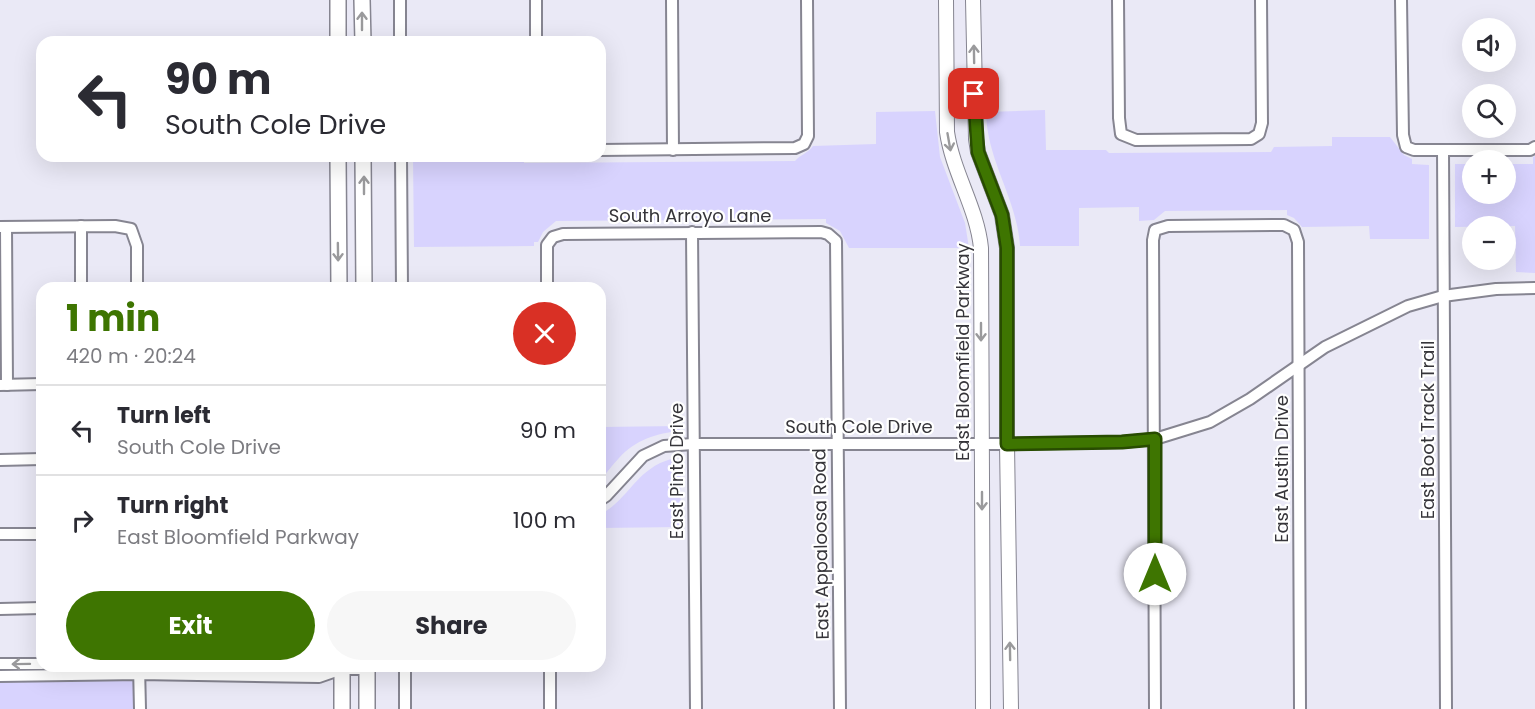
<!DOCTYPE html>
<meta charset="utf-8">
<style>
body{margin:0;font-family:Poppins,sans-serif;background:#f7f7f7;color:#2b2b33;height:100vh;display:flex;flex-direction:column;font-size:22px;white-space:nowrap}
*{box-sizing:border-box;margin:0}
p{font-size:20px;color:#7c7c81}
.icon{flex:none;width:33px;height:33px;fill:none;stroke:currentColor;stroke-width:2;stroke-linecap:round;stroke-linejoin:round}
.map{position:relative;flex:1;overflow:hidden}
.panel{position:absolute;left:36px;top:282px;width:570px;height:390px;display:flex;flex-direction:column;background:#fff;border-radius:18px;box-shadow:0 6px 24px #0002}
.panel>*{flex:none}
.banner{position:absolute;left:36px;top:36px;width:570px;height:126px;border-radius:18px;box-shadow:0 6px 24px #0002;background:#fff;color:#2b2b33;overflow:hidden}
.tools{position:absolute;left:1462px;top:18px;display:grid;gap:12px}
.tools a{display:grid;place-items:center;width:54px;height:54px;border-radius:50%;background:#fff;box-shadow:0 6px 24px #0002;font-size:30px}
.pin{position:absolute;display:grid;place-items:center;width:51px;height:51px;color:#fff;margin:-26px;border-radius:12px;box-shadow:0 3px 9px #0006}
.me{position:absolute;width:66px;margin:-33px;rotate:0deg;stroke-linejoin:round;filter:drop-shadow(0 0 4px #0008)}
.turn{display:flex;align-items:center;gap:21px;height:126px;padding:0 30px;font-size:27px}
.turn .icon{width:78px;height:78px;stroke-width:2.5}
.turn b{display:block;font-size:42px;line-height:51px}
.round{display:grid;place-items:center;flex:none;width:63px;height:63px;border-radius:32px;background:#f7f7f7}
.overview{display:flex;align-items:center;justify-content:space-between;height:102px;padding:0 30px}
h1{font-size:36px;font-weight:700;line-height:45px;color:#3e7501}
.primary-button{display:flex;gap:12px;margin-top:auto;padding:12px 30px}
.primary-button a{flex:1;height:69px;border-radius:36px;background:#3e7501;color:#fff;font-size:24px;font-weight:700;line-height:69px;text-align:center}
.primary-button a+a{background:#f7f7f7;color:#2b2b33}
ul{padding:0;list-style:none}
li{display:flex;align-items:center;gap:18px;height:90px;padding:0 30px;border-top:2px solid #e1e1e2}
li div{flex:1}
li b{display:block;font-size:22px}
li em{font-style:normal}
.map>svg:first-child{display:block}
</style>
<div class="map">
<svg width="1535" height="709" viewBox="0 0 1535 709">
<rect width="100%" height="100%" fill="#eae9f6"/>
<g fill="#d8d3fe">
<path d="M1045 110 1046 150H1106L1109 153 1271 152 1274 147 1332 146V137H1390L1404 155 1412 159V164L1429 165V239H1370L1369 226 1302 227 1294 218 1287 215V210L1165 211 1154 220 1139 221V207L1079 208V246H1020C1017 198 987 162 986 112Z"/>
<path d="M935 111 940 157 965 223 969 248H849L840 231 826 223V219L556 221 543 232 538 242H534V246L414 247 413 157H524V163L795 161C800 155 808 153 813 146L876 144V112Z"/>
<path d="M1535 156V273L1516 272 1515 226 1455 227V164H1473V194H1506V164H1533V157Z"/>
<path d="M680 426V431C657 433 635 440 619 458 612 465 607 473 600 480V427Z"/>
<path d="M671 459 680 460 681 527 600 528V515C630 498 636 469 671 459Z"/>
<path d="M42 658V666H134L135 709H0V659Z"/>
</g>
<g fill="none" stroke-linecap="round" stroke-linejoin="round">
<g stroke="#868591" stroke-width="14">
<g id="minor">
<path d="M400 0V42"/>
<path d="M536 0V42"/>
<path d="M672 0 673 150"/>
<path d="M1118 0 1119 118 1121 134 1136 140 1251 139 1259 134 1262 123 1261 0"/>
<path d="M1401 0 1403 135 1406 147 1414 150H1530L1535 147"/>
<path d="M600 150 795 148 804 144 808 136 807 0"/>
<path d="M1443 150 1446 709"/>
<path d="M401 156 402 288"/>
<path d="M81 226V288"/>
<path d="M0 227 115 226 131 229 137 246V288"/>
<path d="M6 227 7 385"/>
<path d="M692 232 696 709"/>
<path d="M547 288V245L553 237 563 234 821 232 828 234 836 241 840 709"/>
<path d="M0 385 42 384"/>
<path d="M0 460 42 459"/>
<path d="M600 500 606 496 643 456 664 446 693 444H1007L1122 442 1155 439 1210 422 1250 399 1325 347 1408 306 1443 296 1496 289 1535 288"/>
<path d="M0 534H42"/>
<path d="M0 609 42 608"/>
<path d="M0 664H42"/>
<path d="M139 666 140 709"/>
<path d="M405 666V709"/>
<path d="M550 666V709"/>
<path d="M336 667 342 669H367"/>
<path d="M0 676 140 674 319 677 342 669"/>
<path d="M1155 709 1153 240 1155 230 1168 226 1284 225 1294 230 1298 242 1300 709"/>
</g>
</g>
<g stroke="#868591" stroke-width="16">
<g id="tertiary">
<path d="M946 0 947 132C953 173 977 208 981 248L983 709"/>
<path d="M973 0 976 139 978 152 1002 215 1007 248V444L1011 709"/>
</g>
</g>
<g stroke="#868591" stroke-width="18">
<g id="secondary">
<path d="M338 0V42"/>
<path d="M362 0 363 42"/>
<path d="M338 156 339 288"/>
<path d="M363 156 364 288"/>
<path d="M342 666V709"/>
<path d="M367 666V709"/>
</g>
</g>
<use href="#minor" stroke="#fff" stroke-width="10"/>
<use href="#tertiary" stroke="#fff" stroke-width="14"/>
<use href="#secondary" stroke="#fff" stroke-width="15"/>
</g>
<defs><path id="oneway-shaft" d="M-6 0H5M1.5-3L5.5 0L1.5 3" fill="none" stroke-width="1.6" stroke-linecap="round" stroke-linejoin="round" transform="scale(1.5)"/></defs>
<g stroke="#9a9a9c">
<use href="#oneway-shaft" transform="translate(362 21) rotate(-90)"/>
<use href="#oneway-shaft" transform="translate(974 54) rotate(-91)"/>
<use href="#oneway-shaft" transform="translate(949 142) rotate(80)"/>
<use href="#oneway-shaft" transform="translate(364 185) rotate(-90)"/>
<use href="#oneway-shaft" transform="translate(338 252) rotate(89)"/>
<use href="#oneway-shaft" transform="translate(981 332) rotate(90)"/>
<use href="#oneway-shaft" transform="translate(982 501) rotate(90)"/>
<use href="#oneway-shaft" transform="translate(1010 651) rotate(-91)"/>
<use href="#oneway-shaft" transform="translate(21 664) rotate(179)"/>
</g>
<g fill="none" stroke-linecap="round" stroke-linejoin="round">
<g stroke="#284c01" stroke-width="15">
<path id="route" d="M974 94 978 152 1002 215 1007 248V444L1122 442 1155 439V574"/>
</g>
<use href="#route" stroke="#3e7501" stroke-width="10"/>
</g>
<g text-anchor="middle" stroke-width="4.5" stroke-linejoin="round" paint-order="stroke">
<g font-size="18" fill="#36353a" stroke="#fff">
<text x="690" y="222">South Arroyo Lane</text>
<text transform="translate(963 352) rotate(-90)" y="6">East Bloomfield Parkway</text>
<text x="859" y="433">South Cole Drive</text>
<text transform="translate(1428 430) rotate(-90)" y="6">East Boot Track Trail</text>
<text transform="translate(1282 469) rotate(-90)" y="6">East Austin Drive</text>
<text transform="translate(677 471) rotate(-90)" y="6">East Pinto Drive</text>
<text transform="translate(821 544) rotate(-91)" y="6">East Appaloosa Road</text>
</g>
</g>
</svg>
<div class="tools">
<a><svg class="icon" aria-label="sound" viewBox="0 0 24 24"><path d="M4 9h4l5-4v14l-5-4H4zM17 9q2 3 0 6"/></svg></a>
<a><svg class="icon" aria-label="search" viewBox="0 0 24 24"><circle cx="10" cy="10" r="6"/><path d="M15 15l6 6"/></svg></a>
<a>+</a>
<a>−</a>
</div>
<div class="pin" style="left:974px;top:94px;background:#d93025"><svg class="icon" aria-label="arrive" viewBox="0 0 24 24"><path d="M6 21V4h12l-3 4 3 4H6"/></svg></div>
<svg class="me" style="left:1155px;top:574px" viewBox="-20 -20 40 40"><circle r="19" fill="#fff"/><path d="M0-13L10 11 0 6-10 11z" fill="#3e7501"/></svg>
<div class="banner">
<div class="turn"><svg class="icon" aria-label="left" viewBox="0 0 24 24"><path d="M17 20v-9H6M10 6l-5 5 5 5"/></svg><div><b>90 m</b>South Cole Drive</div></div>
</div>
<section class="panel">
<div class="overview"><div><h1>1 min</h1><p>420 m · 20:24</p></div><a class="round" style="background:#d93025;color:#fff"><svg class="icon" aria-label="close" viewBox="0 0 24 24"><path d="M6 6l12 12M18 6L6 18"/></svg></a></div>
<ul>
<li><svg class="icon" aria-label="left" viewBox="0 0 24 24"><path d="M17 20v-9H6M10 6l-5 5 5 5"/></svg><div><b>Turn left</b><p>South Cole Drive</p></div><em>90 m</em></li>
<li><svg class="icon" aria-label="right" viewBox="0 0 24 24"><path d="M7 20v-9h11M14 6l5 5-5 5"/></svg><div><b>Turn right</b><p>East Bloomfield Parkway</p></div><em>100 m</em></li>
</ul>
<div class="primary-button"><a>Exit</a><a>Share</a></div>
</section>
</div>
